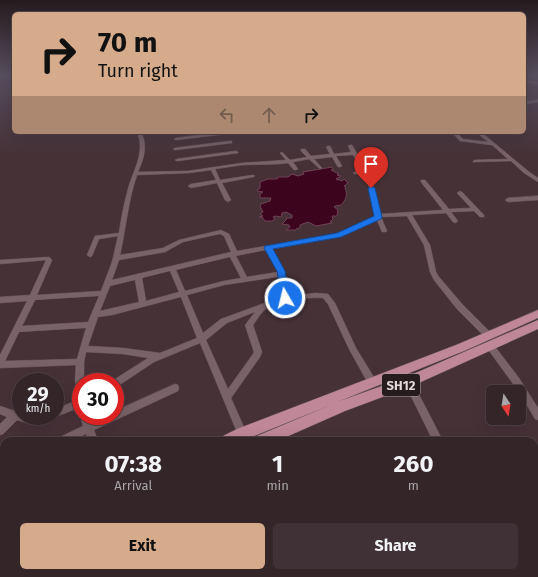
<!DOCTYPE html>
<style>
body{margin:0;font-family:"Fira Sans",sans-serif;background:#3f3135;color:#f1f3f6;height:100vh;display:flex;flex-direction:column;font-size:15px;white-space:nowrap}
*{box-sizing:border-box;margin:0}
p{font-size:13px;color:#a9a5a8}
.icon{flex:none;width:22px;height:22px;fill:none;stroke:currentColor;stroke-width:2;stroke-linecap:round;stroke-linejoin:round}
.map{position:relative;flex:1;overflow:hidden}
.details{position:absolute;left:0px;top:437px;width:538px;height:140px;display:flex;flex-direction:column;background:#342529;border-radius:12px 12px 0 0;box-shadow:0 4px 16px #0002,0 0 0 1px #4e4246}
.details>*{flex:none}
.top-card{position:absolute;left:12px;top:12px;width:514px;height:122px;border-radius:6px;box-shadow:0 4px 16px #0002,0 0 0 1px #4e4246;background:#d6ab8b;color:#111;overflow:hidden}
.needle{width:26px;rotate:168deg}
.tools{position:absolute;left:486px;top:385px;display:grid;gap:8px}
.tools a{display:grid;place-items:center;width:40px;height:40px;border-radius:6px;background:#342529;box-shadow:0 4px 16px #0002,0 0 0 1px #4e4246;font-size:20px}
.speed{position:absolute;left:12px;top:373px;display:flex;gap:8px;font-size:20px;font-weight:700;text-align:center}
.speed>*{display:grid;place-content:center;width:52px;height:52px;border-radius:50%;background:#342529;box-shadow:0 4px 16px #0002,0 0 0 1px #4e4246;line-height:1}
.speed small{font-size:10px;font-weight:400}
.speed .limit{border:6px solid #d22;background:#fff;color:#111}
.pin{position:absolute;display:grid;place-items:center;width:34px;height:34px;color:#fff;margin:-41px -17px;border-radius:50% 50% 50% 0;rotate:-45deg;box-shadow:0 0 4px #0007}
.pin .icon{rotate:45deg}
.me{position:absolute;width:44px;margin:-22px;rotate:352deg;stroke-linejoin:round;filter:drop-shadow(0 0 3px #0008)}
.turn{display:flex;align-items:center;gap:14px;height:84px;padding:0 20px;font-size:18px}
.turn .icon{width:52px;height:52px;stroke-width:2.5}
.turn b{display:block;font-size:28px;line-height:34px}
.lanes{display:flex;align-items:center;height:38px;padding:0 20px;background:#0003;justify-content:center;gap:20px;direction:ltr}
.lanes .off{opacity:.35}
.eta{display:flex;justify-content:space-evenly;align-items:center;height:68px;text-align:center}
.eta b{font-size:24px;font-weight:700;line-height:28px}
.button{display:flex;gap:8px;margin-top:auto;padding:8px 20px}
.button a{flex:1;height:46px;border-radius:6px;background:#d6ab8b;color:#111;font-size:16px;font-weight:700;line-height:46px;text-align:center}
.button a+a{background:#3f3135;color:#f1f3f6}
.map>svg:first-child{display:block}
</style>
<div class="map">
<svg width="538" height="577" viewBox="0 0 538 577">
<rect width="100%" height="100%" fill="#463137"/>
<path fill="#3d041d" stroke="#6f4356" d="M332 167 333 170H331L339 174 337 175 341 176 336 179 342 181 344 179 348 183 344 186 346 187 345 188C348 195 346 200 341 205L335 206 334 207 338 210 337 216H332L333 219 330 222 332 223 316 226 308 222 300 225V228L296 229V230H286L290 227 289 225 282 224 287 219 286 218H292V215L286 212 282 213 281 217 276 216 273 217 275 219 272 221H265L262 217H259L263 216 260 214 263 212 260 206 261 204 270 201 271 198H260V194L263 192 257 191 260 188V182L268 179H277L278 177H288L292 174 298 176 304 174 303 172Z"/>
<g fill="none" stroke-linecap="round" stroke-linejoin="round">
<g stroke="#625156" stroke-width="1">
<g id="minor">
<path d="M524 80 538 82V84L524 82Z"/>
<path d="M538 100V102L524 104V102Z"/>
<path d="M137 132H141C148 146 144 158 138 172L188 171 242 163 286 160 280 153 282 152 290 160 307 157 301 151V149H305L311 156 330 154 326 147 328 146H330L334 154 351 152 348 146 350 145H352L367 170 381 169 367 149 369 148H371L386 170 384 171 369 173 371 177 380 214 443 210 421 182V180H425L449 209 471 208 457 193 460 191 462 192 484 215V217H480L474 211 451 212 458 221 455 223 453 222 446 213 412 215 430 245 436 272 439 277 463 305 492 334 493 336 492 338 489 339 486 338 457 309 434 280 430 272 424 245 407 216 381 217 387 231 386 232H382L377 220 350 233 333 238 272 249 284 271 288 296 316 293 328 294 335 303 356 348 375 379 376 382 375 385 372 386 369 385 349 349 328 304 323 298C310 297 278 300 267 308 261 312 257 320 253 325L262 352 260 357 231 398 247 434 245 437 242 439 239 437 200 343 154 362 115 388V382L112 381 148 358 123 354 86 352 84 362V382H81V407L55 417 52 416H55V409L78 400 75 379 76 365 0 368V355L27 301 0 303V297L30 295 46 260 0 264V260L49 257 52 260 37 295 101 291 112 262 118 236 99 239 92 256 90 257 87 255 95 236 119 233C121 218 124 204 128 189 133 170 146 152 137 132ZM353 155 363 171 355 172 353 173 355 174 364 173 367 177 375 216 346 231 330 235 237 251 229 234 221 230 179 240 163 248 120 255C126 229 128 201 137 175L188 173 211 170 216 180 191 184 188 186 191 188 217 183 225 200 228 202 231 200 222 183 253 177 255 176 253 175 220 180 215 169 242 165 279 164 288 163 294 170H296L298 169 293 162 309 159 320 169 322 168 314 159 332 157 338 167H340L342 166 336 156ZM220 234 224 236 231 252 112 280 119 260 165 252 183 242ZM266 250 278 272 247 277 236 256ZM230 257 241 278 224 281 185 291 176 270ZM170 271 179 292 146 301 142 278ZM278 277 281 297 221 319 203 333 187 295 224 285ZM135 280 139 302 100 311 110 286ZM99 296 88 322 22 326 35 300ZM181 297 197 338 160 353 123 348 88 346 98 317 112 315ZM255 312 245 325 254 352 253 354 228 389 206 340 227 323ZM86 328 77 359 5 361 19 332Z"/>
<path d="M224 132 228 133 226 134 176 140 174 139 176 138Z"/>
<path d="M452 132H456L463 139 488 142 476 132H481L528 171 538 178V182L524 173 511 161 473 162V161L475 160 508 159 492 145 460 141Z"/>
<path d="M230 141H232V143L175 150 173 149 175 148Z"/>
<path d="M236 151 238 152V153L177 161 175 160 177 159Z"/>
<path d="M538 196V200L508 202 505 200 508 198Z"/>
<path d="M490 343 493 344 519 378 538 408V420L535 419 519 392 487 348 486 346 487 344Z"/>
<path d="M408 378 411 379 443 441H433L404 382 405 379Z"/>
<path d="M175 384 178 385 179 388 178 391 94 430 98 441H88L86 434 71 441H56L58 438 83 426 80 416 81 415V416H90L92 422 105 416H115V411Z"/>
<path d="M0 406 21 413V416H51L49 419 30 424 17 420 3 434 0 435V424L7 417 0 414Z"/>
<path d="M4 462V472L0 474V464Z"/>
<path d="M538 470V480L534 481V471Z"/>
<path d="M498 573H510L512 577H500Z"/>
</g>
</g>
<g stroke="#625156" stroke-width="1">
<g id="primary">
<path d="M538 310V318L464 351 337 402 404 378 538 320V329L412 386 345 411 277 441H255L257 436 333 404 242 441H221L223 436 237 429 456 345Z"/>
<path d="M4 559V573H11L4 577H0V561Z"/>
<path d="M11 573H34L32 577H9Z"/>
</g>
</g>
<use href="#minor" fill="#796268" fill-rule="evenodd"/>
<use href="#primary" fill="#bf8797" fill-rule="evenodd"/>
</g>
<linearGradient id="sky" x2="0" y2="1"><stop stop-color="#261b1e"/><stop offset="0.48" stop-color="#574e5e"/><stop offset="1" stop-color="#574e5e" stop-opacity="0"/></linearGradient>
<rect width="538" height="155" fill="url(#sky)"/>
<path fill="#1a73e8" stroke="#114b97" d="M371 186 375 188 382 217 381 219 341 237 273 249 285 271 290 298 289 300H282L277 271 264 248 265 246 337 233 374 216 368 188Z"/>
<g text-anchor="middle" stroke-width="4" stroke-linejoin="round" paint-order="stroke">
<rect fill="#261c1e" stroke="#ab9fa2" stroke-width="1" x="382" y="374" width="38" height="22" rx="3"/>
<g font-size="13" font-weight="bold" fill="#e4d7da">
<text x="401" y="390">SH12</text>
</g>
</g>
</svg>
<div class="tools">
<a><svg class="needle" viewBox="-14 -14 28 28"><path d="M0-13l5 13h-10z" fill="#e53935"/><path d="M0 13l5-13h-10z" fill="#a9a5a8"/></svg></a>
</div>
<div class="speed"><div>29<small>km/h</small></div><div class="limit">30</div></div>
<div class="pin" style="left:371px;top:188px;background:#d93025"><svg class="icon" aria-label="arrive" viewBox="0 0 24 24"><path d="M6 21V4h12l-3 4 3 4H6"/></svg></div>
<svg class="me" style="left:285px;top:298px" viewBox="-20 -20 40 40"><circle r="17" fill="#1a73e8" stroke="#fff" stroke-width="3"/><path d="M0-11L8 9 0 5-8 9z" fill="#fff"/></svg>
<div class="top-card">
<div class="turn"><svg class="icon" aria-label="right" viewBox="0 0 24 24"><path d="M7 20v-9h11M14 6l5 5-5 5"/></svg><div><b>70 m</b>Turn right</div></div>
<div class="lanes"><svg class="icon off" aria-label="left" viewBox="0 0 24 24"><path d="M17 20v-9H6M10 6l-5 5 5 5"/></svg><svg class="icon off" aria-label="ahead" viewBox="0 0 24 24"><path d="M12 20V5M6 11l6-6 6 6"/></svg><svg class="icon" aria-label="right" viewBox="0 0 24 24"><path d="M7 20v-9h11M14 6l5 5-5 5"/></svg></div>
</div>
<section class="details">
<div class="eta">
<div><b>07:38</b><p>Arrival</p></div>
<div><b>1</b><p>min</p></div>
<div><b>260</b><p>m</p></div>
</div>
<div class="button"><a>Exit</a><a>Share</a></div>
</section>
</div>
